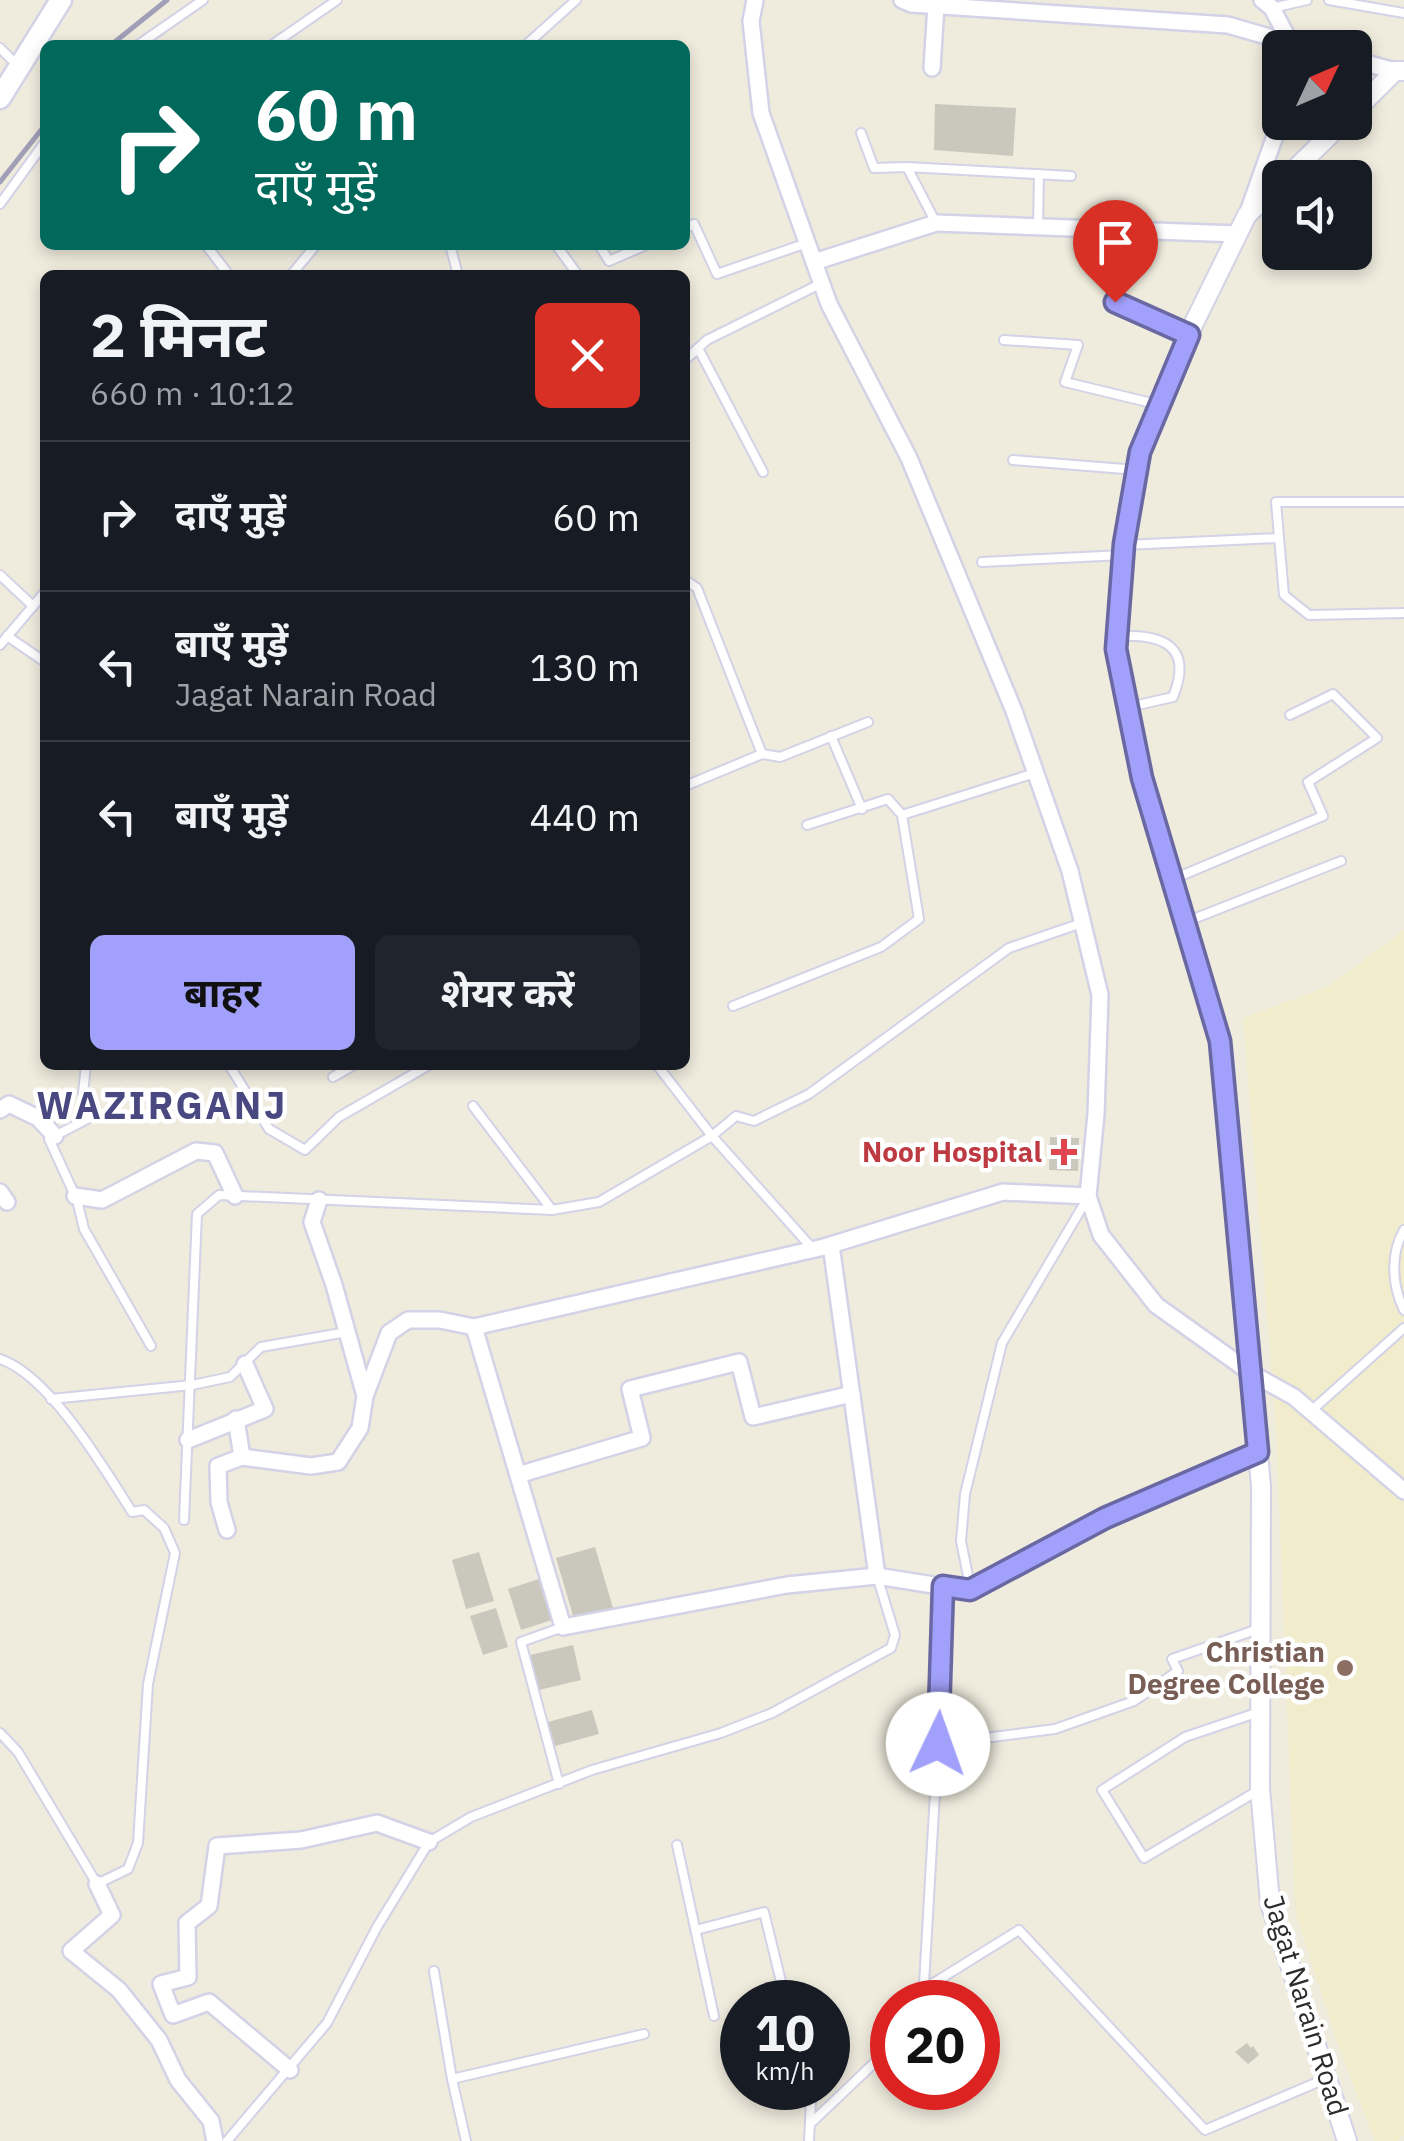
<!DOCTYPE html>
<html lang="hi">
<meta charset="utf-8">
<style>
body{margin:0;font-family:"IBM Plex Sans","Noto Sans Devanagari",sans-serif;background:#20242c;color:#f1f3f6;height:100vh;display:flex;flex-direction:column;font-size:38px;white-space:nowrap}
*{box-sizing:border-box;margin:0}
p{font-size:32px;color:#9ea1a6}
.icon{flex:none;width:55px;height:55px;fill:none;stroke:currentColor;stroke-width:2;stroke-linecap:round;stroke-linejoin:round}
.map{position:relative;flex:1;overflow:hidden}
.panel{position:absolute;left:40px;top:270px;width:650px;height:800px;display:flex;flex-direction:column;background:#171b24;border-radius:15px;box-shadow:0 5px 15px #0003}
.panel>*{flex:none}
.banner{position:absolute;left:40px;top:40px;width:650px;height:210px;border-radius:15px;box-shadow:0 5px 15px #0003;background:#00695c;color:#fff;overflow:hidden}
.needle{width:65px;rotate:46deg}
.buttons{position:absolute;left:1262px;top:30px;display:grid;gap:20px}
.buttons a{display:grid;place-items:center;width:110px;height:110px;border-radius:15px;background:#171b24;box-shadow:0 5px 15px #0003;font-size:50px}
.speed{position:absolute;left:720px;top:1980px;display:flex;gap:20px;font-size:50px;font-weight:700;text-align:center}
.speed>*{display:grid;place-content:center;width:130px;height:130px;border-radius:50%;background:#171b24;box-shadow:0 5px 15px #0003;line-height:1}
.speed small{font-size:25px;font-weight:400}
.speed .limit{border:15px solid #d22;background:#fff;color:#111}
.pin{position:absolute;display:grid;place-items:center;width:85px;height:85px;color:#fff;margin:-102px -42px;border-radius:50% 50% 50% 0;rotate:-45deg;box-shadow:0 0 10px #0007}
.pin .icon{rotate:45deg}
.me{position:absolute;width:110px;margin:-55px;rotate:3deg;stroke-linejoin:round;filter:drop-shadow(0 0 8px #0008)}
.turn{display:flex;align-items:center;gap:35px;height:210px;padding:0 50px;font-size:45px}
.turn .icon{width:130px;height:130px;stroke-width:2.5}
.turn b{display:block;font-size:70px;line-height:85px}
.round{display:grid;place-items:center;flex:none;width:105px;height:105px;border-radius:15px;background:#20242c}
.head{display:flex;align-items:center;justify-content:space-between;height:170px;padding:0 50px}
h1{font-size:60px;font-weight:700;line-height:75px}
.primary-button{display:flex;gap:20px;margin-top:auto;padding:20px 50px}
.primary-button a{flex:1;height:115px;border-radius:15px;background:#a1a0fa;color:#111;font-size:40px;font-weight:700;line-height:115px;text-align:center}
.primary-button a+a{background:#20242c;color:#f1f3f6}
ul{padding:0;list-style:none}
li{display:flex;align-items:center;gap:30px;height:150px;padding:0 50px;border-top:2px solid #363941}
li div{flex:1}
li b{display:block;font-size:38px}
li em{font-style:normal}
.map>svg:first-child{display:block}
</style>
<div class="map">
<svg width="1404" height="2141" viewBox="0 0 1404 2141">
<rect width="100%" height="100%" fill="#efebdd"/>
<path fill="#f1edcc" d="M1404 930V2135L1397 2141H1375L1337 2042 1295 1911 1276 1425 1243 1018 1329 986Z"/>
<g fill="#cac8bd">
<path d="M935 104 1016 108 1013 156 934 150Z"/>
<path d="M1050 1137 1079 1138 1078 1171 1049 1170Z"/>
<path d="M595 1547 613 1608 574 1619 556 1558Z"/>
<path d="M479 1552 494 1601 466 1609 452 1560Z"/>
<path d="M539 1579 552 1620 521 1630 508 1589Z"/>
<path d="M496 1608 508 1647 483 1655 470 1616Z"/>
<path d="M573 1645 581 1680 539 1690 530 1655Z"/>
<path d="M592 1710 599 1734 555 1746 548 1722Z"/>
<path d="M1247 2043 1251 2048 1253 2046 1259 2055 1248 2064 1235 2052Z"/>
</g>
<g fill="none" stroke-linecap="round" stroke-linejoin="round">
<g stroke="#d3d2e6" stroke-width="12">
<g id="service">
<path d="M1329 0 1404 13"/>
<path d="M1272 8 1307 0"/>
<path d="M138 45 203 0"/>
<path d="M272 45 337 0"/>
<path d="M526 45 576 0"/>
<path d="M0 48 18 66"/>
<path d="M861 133 874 168 907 167 936 223"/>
<path d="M907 167 1071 176"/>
<path d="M0 204 45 142"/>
<path d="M1038 227 1039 174"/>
<path d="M685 228 694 224 717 274 807 243"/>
<path d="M1115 229V302L1189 335"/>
<path d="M206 245 229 275"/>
<path d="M450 245 458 275"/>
<path d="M556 245 578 275"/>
<path d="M599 245 609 261 646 245"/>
<path d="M291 275 316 245"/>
<path d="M1004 340 1078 345 1065 382 1160 405"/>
<path d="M698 348 763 472"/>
<path d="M685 360 707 340 820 284"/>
<path d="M1013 460 1137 470"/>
<path d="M1404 502H1276L1284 595 1309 615 1404 613"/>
<path d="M1124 545 1279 538"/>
<path d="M982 562 1123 555"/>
<path d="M0 575 33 606"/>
<path d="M685 580 697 588 762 754"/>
<path d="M7 636 45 662"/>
<path d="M1117 636C1162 634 1194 645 1173 697L1129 707"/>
<path d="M0 645 45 592"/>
<path d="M831 736 862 809"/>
<path d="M685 786 762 754 780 757 868 722"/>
<path d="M807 825 888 799 902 815 1035 773"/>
<path d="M1171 880 1323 816 1308 782 1377 738 1333 694 1290 715"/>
<path d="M1183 923 1341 861"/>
<path d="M733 1006 881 947 919 919 902 815"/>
<path d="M86 1065 83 1093 93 1116 49 1139 77 1200 84 1229 151 1346"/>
<path d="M229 1065 269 1129 305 1150 339 1117 429 1065"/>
<path d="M657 1065 712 1136 812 1248"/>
<path d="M333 1077 354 1065"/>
<path d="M473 1106 552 1210 599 1202 712 1136 736 1116 754 1121 809 1094 1009 948 1082 923"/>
<path d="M1404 1230C1390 1254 1392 1286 1404 1310"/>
<path d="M0 1359C49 1375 104 1468 132 1512L144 1510 164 1528 175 1553 148 1684 138 1843 128 1869 97 1884 18 1752 0 1733"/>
<path d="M51 1399 192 1385 230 1377 261 1347 347 1332"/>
<path d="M1311 1411 1404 1328"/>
<path d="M184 1520 197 1214 219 1195 552 1210"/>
<path d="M971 1591 961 1541 965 1494 1002 1343 1087 1199"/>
<path d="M938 1744 1055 1729 1134 1701 1178 1671 1172 1659 1258 1629"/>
<path d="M559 1784 521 1642 563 1627"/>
<path d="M1259 1790 1144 1858 1102 1790 1185 1737 1259 1712"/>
<path d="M677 1845 714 2016"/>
<path d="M696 1930 764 1912 786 2002"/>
<path d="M434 1971 452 2079 466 2141"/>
<path d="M924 1989 1019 1930 1205 2130 1325 2079"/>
<path d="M923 2002 943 1653V1588"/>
<path d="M452 2079 644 2034"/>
<path d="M807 2088 811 2102 809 2141"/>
<path d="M810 2124 892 2046"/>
<path d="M227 2141 327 2023 377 1927 429 1842 471 1817 592 1770 721 1733 772 1713 891 1648 895 1635 877 1576"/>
</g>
</g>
<g stroke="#d3d2e6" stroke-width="20">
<g id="minor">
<path d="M755 0 751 21 761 113 814 262 829 304 909 458 1014 711 1070 871 1100 995 1096 1114 1088 1196 1101 1235 1156 1305 1251 1373 1294 1397 1404 1491"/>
<path d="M902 0 911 4 1228 25 1307 48"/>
<path d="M1262 0 1272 8 1293 48"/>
<path d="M1355 60 1395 71"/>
<path d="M932 68 936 5"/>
<path d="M1247 215 1280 122"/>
<path d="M814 262 936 223 1238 234"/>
<path d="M0 1110 9 1104 38 1118 55 1136"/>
<path d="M0 1192 7 1202"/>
<path d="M75 1196 102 1200 196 1151 215 1153 235 1196"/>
<path d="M319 1200 312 1222 334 1285 365 1396"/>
<path d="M831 1245 877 1576"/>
<path d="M474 1327 563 1627 787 1585 877 1576 971 1591 1105 1518 1257 1452"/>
<path d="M236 1419 242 1457"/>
<path d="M188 1440 265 1409 245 1364"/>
<path d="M518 1475 642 1438 630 1389 739 1362 753 1417 852 1394"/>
<path d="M227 1530 219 1502 218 1466 242 1457 311 1466 338 1462 360 1428 365 1396 389 1333 408 1320H440L474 1327 824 1247 1003 1192 1088 1196"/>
<path d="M97 1884 112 1915 71 1951 119 1990 159 2040 178 2080 211 2121 215 2141"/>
<path d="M290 2070 209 2002 173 2015 161 1984 188 1977 187 1923 209 1906 217 1846 301 1840 377 1823 429 1842"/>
</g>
</g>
<g stroke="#d3d2e6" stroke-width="22">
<g id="tertiary">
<path d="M1355 111 1395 71H1404"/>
<path d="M1286 178 1343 122"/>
<path d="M1280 183 1247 215 1193 325 1140 452 1124 545 1116 649 1141 778 1220 1041 1261 1486 1260 1789 1270 1903 1347 2141"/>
</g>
</g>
<g stroke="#d3d2e6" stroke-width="25">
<path id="secondary" d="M0 98 61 0"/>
</g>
<use href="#service" stroke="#fff" stroke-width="8"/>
<use href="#minor" stroke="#fff" stroke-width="15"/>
<use href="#tertiary" stroke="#fff" stroke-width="18"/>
<use href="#secondary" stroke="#fff" stroke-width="20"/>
<g stroke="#a19fb8" stroke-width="5">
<path d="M111 45 167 0"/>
<path d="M0 182 45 125"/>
</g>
</g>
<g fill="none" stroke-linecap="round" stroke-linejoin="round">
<g stroke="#6968a2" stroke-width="25">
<path id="route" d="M938 1744 943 1586 970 1590 1105 1518 1258 1452 1220 1041 1142 778 1116 649 1124 544 1140 452 1189 335 1115 302"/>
</g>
<use href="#route" stroke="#a1a0fa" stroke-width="18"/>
</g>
<path fill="#e0444e" stroke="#fff" stroke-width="4" d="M1059 1137h10v10h10v10h-10v10h-10v-10h-10v-10h10z"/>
<circle fill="#8d6e63" stroke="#fff" stroke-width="4" cx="1345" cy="1668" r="10"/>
<g text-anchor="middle" stroke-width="9" stroke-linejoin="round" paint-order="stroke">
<g font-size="28" font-weight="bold" fill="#be3a42" stroke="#fff" text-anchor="end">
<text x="1042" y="1162">Noor Hospital</text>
</g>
<g font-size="28" font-weight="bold" fill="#785e54" stroke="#fff" text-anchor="end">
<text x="1325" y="1662">Christian<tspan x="1325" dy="32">Degree College</tspan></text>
</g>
<g font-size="28" fill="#2c2c2c" stroke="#fff">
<text transform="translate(1306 2005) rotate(73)" y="10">Jagat Narain Road</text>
</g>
<g font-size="38" font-weight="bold" letter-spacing="2.5" fill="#4a4881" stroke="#fff">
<text x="162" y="1119">WAZIRGANJ</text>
</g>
</g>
</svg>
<div class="buttons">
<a><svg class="needle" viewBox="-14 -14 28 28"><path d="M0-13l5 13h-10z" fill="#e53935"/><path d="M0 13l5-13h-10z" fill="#9ea1a6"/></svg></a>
<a><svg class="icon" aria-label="sound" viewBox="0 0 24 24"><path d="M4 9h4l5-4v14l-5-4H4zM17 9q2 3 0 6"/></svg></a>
</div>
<div class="speed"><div>10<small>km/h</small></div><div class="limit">20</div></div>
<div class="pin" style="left:1115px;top:302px;background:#d93025"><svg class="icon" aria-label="arrive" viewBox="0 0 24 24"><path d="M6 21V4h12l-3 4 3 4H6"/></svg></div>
<svg class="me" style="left:938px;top:1744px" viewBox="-20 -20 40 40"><circle r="19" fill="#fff"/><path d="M0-13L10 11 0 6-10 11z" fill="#a1a0fa"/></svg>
<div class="banner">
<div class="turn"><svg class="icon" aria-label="right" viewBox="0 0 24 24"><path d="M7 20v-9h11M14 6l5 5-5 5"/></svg><div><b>60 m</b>दाएँ मुड़ें</div></div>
</div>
<section class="panel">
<div class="head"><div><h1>2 मिनट</h1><p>660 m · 10:12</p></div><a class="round" style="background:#d93025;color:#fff"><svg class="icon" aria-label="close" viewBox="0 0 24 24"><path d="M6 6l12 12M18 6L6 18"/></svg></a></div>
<ul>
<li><svg class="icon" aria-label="right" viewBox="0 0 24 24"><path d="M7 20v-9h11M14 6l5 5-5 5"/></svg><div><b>दाएँ मुड़ें</b></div><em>60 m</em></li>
<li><svg class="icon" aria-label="left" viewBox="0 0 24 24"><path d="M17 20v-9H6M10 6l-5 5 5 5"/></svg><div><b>बाएँ मुड़ें</b><p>Jagat Narain Road</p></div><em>130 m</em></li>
<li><svg class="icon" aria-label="left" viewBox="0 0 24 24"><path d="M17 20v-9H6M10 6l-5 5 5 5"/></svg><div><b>बाएँ मुड़ें</b></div><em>440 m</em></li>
</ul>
<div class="primary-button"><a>बाहर</a><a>शेयर करें</a></div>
</section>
</div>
